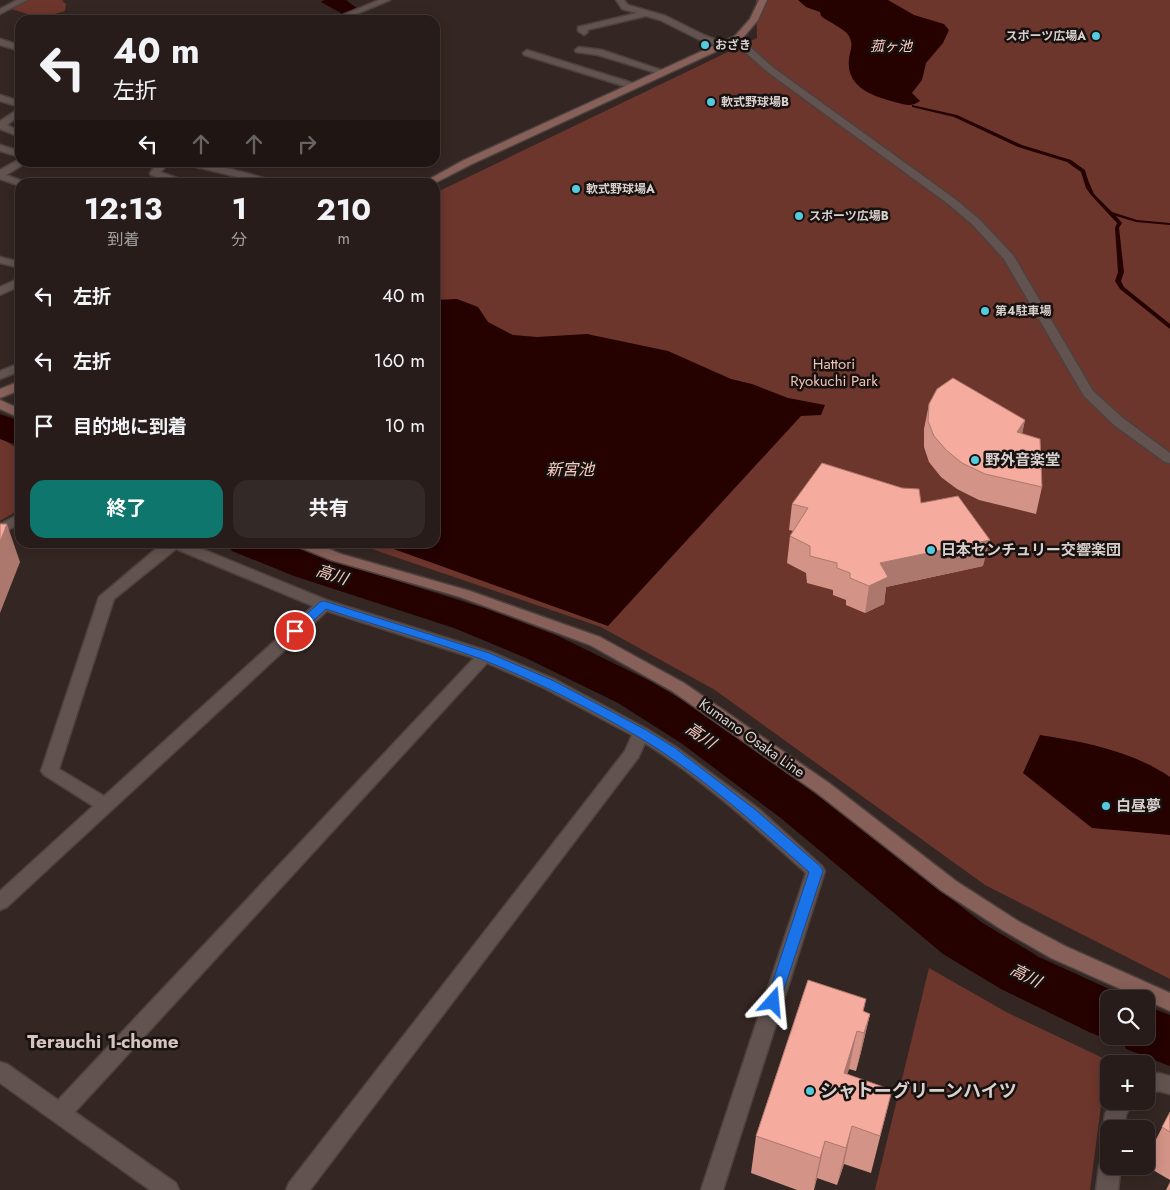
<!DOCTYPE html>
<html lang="ja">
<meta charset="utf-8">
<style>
body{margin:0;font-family:Jost,"Noto Sans JP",sans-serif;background:#332927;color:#f1f3f6;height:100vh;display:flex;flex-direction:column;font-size:19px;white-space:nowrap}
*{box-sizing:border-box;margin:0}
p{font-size:16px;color:#a4a1a2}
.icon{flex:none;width:28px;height:28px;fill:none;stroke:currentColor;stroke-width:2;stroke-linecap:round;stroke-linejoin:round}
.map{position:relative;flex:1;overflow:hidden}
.panel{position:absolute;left:15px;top:178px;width:425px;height:370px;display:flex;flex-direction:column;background:#271c1a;border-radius:15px;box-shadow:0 2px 12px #0003,0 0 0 1px #433a39}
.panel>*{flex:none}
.top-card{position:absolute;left:15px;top:15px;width:425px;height:152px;border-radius:15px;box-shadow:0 2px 12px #0003,0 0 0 1px #433a39;background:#271c1a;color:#f1f3f6;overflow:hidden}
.controls{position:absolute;left:1100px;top:990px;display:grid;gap:10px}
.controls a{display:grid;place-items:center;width:55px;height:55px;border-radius:10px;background:#271c1a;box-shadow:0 2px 12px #0003,0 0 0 1px #433a39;font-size:25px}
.pin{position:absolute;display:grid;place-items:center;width:42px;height:42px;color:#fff;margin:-21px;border:2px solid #fff;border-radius:50%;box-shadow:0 1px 5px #0007}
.me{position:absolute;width:55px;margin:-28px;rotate:18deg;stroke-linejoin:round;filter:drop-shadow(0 0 4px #0008)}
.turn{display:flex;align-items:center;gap:18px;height:105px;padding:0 15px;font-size:22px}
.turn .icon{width:65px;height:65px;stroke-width:2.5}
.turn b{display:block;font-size:35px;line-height:42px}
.lanes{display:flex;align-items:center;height:48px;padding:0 15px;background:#0003;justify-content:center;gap:25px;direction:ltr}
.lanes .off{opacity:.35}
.eta{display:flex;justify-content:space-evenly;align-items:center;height:85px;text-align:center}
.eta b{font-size:30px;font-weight:700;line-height:35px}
.cta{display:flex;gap:10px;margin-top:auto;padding:10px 15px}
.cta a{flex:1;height:58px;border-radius:15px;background:#0f766e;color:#fff;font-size:20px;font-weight:700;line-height:58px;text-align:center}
.cta a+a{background:#332927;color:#f1f3f6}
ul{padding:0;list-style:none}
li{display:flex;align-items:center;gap:15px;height:65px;padding:0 15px}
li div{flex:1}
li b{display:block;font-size:19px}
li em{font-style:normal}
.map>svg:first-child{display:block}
</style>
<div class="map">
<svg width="1170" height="1190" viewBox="0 0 1170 1190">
<rect width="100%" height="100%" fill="#342623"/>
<g fill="#6d362c">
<path d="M28 0H64L62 1 66 4 65 11 41 18 11 9Z"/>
<path d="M756 0H1170V979L985 885 715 690 601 627 354 543 435 542V193L757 38Z"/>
<path d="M0 438 20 450V509L0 521Z"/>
<path d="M929 968 1008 1013 1107 1060 1090 1190H875Z"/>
</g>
<g fill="#250100">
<path d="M324 0H346L358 9 342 15 341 13 321 2Z"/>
<path d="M798 0H888L914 15 944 24 949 30 943 43 926 63 922 80 912 93 920 101C911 108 902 104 891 101 870 95 846 86 849 59 850 50 854 45 849 36 844 28 828 22 821 16L820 12 806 7Z"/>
<path d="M457 299 478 307 488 322 513 335 537 337 587 334 668 351 731 379 752 384 788 398 825 405 821 415 801 416 608 626 377 543 435 542V300Z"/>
<path d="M1040 735C1085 742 1132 751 1170 777V835L1092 828 1023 773Z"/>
</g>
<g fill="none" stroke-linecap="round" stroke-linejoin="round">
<path fill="#250100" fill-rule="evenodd" d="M912 105 957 115 1022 145 1071 160 1085 170 1088 180 1094 194 1112 212 1137 220 1170 223V225L1136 222 1116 216 1122 223 1119 228 1124 272 1121 281 1124 287 1170 324V329L1120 289 1115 281 1118 272 1115 228 1117 223 1091 195 1086 188 1081 172 1067 162 1018 147 954 117 912 107Z"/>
<g fill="#250100" fill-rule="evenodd">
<path d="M0 414 20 421V446L0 439Z"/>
<path d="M226 542H285L324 558 484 608 558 636 650 681 715 719 816 793 981 922 1039 957 1129 998 1109 999V1036H1118L1109 1040 1089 1032 1001 989 943 954 782 819 681 743 618 703 526 658 454 628 294 576 232 551Z"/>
<path d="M1146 1006 1170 1015V1066L1126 1049 1120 1036H1146Z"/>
</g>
<g stroke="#4c413e" stroke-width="3">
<g id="street">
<path d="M17 0H27L0 14V9Z"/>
<path d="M379 0H390L342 20H331Z"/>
<path d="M616 0H624L628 5 666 16 704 35 727 44 723 47 698 39 660 20 646 16 587 30 588 32 584 35 578 31V27L637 13 622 9Z"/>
<path d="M735 36H741L751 48 775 69 955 199 980 220 1013 255 1093 391 1124 419 1170 453V463L1165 462 1114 425 1084 396 1004 259 972 224 947 203 769 73 745 52 734 38Z"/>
<path d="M0 39 20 45V51L0 45Z"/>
<path d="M579 47 602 50 667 72 663 75 598 55 576 52 575 50Z"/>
<path d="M527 50 636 84 638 86 636 88H630L524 55 523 53Z"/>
<path d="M0 95 20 101V107L0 101Z"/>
<path d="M20 108V115L7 125 20 131V137L0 129V121Z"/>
<path d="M0 145 20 151V157L0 151Z"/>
<path d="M20 159V162H25L24 164 6 175 25 182H20V186L0 179V170Z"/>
<path d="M158 162H169L161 172 182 180 183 182H170L151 175 150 173Z"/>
<path d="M176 162C209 162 239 171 271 180L272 182H258Z"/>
<path d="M0 257 20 262V268L0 263Z"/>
<path d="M20 278V286L0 295V287Z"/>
<path d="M20 363V371L0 379V371Z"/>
<path d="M20 514V524L0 534V524Z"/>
<path d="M164 542H185L329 601 491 652 556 680 647 729 676 747 759 809 822 866 825 871 723 1190H701L806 873C755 827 703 780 645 743L638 758 310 1190H286L289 1183 625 751 632 735 544 688 487 663 75 1112 176 1183 179 1190H150L0 1083V1062L7 1064 58 1100 474 658 327 611 7 907 0 910V891L93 806 44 775 41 771 99 597ZM176 549 313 606 104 796 59 769 114 599Z"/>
<path d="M1158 1073 1170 1076V1094L1158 1091 1146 1095V1077Z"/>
<path d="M1112 1101H1133L1126 1115 1125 1129H1109V1137L1103 1129 1105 1114Z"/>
<path d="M1109 1156V1166H1121L1118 1190H1096L1099 1166 1102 1159Z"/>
</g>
</g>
<g stroke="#4c413e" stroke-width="3">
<g id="secondary">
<path d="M759 0H767L758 20 741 40 472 164 435 183 424 182 464 160 735 36 750 19Z"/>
<path d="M20 381V390L0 398V389Z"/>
<path d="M0 400 20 409V418L0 409Z"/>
<path d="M292 542H313L341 554 470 591 600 637 684 683 829 783 956 881 1018 921 1065 946 1170 993V1011L1051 958 1004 931 942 891 817 793 672 691 590 645 460 597 331 560 294 545Z"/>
</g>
</g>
<use href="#street" fill="#625350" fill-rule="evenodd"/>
<use href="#secondary" fill="#876059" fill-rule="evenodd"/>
</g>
<g fill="#d39387">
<path d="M929 404 1025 420 1022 434 1042 487 1036 514 979 500 957 489 941 477 929 462 924 447V429Z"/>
<path d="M921 503 983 566 886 587 884 604 865 613 846 605V600L833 595V590L807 583 806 573 787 563 790 536 793 531 789 530 792 504Z"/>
<path d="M866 999 863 1012 870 1014 861 1052 856 1071 849 1069 847 1074 892 1090 871 1173 844 1164 837 1185 817 1178 814 1190H797L751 1173 756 1136Z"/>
<path d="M1170 1112V1180L1146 1166V1159Z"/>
<path d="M1170 1182V1190H1166Z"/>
</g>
<g fill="#ac786e">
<path d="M1025 420 1019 446 1017 432Z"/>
<path d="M7 524 20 562 0 613V529Z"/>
<path d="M990 540 983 566 886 587 884 604 865 613 869 586 880 563Z"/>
<path d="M870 1014 861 1052 856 1071 864 1033Z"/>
<path d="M857 1031 849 1069 836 1111 844 1073Z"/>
<path d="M852 1126 844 1164 837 1185 846 1148Z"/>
<path d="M825 1141 817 1178 813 1190 820 1158Z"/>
</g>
<g fill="#f5ab9d" stroke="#ac786e">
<path d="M953 378 1025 420 1017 432 1040 439 1042 487 985 474 962 463 946 450 934 436 928 421 929 404 937 389Z"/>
<path d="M822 463 902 488 919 489 921 503 958 496 990 540 880 563 888 577 869 586 850 578V573L837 568V563L810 556V546L790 536 808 508 792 504Z"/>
<path d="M0 524H7L0 542Z"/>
<path d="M808 980 866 999 863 1011 870 1014 864 1033 857 1031 844 1073 892 1090 880 1136 852 1126 846 1148 825 1141 820 1158 756 1136Z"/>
<path d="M1170 1112V1132L1162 1127Z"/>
</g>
<path fill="#1a73e8" stroke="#114b97" d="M324 601 489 653 554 681 646 730 675 748 757 811 821 867 823 871 778 1007 773 1009 768 1007 766 1002 809 872C756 825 698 772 637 736 587 707 534 680 481 659 430 640 377 626 326 609L299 634H291L289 631 291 628 320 602Z"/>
<g fill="#55cadf" stroke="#17110f" stroke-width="2">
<circle cx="1096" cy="36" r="5"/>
<circle cx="705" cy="45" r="5"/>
<circle cx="711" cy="102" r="5"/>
<circle cx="576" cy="189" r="5"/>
<circle cx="799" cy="216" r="5"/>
<circle cx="985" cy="311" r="5"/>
<circle cx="975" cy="460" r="5"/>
<circle cx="931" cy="550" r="5"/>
<circle cx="1106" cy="806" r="5"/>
<circle cx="810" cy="1091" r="5"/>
</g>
<g text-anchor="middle" stroke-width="5" stroke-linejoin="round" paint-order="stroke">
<g font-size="12" font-weight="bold" fill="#d9d0ce" stroke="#17110f" text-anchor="start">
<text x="1086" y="40" text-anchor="end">スポーツ広場A</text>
<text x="715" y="49">おざき</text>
<text x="721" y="106">軟式野球場B</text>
<text x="586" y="193">軟式野球場A</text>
<text x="809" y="220">スポーツ広場B</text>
<text x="995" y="315">第4駐車場</text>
</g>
<g font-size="14" font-style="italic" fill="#fbcbc2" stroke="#17110f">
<text x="891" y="51">菰ヶ池</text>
</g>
<g font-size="15" fill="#f0c1b7" stroke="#17110f">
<text x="834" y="369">Hattori<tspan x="834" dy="17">Ryokuchi Park</tspan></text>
</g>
<g font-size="15" font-weight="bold" fill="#d9d0ce" stroke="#17110f" text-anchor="start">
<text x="985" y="465">野外音楽堂</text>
<text x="941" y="555">日本センチュリー交響楽団</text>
<text x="1116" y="811">白昼夢</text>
</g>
<g font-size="15" fill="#d9d0ce" stroke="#17110f">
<text transform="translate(752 738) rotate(35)" y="5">Kumano Osaka Line</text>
</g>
<g font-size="16" font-style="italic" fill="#fbcbc2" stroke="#17110f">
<text x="570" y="475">新宮池</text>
<text transform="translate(332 574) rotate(18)" y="6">高川</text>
<text transform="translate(701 735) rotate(34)" y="6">高川</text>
<text transform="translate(1026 975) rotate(27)" y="6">高川</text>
</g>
<g font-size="18" font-weight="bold" fill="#d9d0ce" stroke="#17110f" text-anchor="start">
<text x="820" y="1097">シャトーグリーンハイツ</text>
</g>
<g font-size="19" font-weight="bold" fill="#d6c3c0" stroke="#17110f">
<text x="103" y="1048">Terauchi 1-chome</text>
</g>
</g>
</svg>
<div class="controls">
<a><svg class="icon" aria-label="search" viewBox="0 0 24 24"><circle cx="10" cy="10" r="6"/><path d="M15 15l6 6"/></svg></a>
<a>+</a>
<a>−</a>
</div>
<div class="pin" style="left:295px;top:631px;background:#d93025"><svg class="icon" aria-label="arrive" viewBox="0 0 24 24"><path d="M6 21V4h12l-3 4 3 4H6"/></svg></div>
<svg class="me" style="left:773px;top:1002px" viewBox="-20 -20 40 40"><path d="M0-17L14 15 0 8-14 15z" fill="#1a73e8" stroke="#fff" stroke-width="4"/></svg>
<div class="top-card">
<div class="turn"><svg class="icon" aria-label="left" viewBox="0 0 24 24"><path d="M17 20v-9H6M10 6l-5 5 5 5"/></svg><div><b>40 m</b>左折</div></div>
<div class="lanes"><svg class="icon" aria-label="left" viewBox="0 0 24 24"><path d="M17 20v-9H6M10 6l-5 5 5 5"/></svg><svg class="icon off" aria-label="ahead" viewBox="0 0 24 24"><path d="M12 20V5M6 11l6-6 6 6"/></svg><svg class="icon off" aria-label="ahead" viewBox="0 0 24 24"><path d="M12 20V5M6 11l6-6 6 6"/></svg><svg class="icon off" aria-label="right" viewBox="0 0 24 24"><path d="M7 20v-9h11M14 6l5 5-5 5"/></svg></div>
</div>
<section class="panel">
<div class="eta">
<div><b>12:13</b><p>到着</p></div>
<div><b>1</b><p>分</p></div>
<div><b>210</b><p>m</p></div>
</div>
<ul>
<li><svg class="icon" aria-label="left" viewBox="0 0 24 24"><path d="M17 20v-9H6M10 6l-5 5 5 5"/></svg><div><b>左折</b></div><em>40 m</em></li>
<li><svg class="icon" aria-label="left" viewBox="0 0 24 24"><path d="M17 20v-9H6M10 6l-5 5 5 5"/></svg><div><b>左折</b></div><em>160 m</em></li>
<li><svg class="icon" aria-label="arrive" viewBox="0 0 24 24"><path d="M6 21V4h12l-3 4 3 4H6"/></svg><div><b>目的地に到着</b></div><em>10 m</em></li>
</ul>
<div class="cta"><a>終了</a><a>共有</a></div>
</section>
</div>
